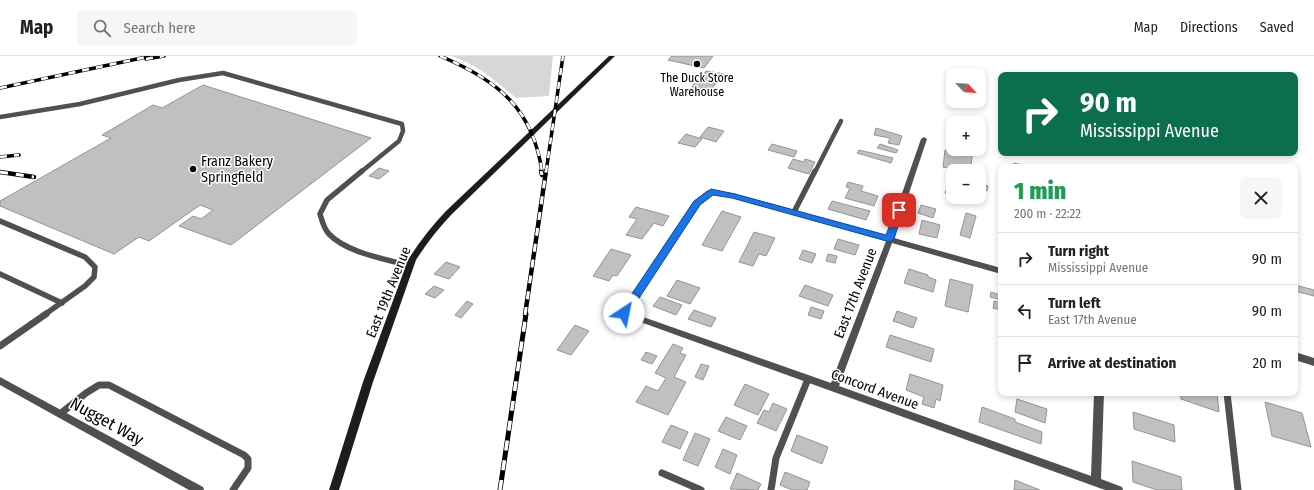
<!DOCTYPE html>
<meta charset="utf-8">
<style>
body{margin:0;font-family:"Fira Sans Condensed",sans-serif;background:#f6f6f6;color:#202124;height:100vh;display:flex;flex-direction:column;font-size:15px;white-space:nowrap}
*{box-sizing:border-box;margin:0}
p{font-size:13px;color:#757577}
.icon{flex:none;width:22px;height:22px;fill:none;stroke:currentColor;stroke-width:2;stroke-linecap:round;stroke-linejoin:round}
.map{position:relative;flex:1;overflow:hidden}
.drawer{position:absolute;left:998px;top:108px;width:300px;height:232px;display:flex;flex-direction:column;background:#fff;border-radius:8px;box-shadow:0 2px 6px #0003}
.drawer>*{flex:none}
.top-card{position:absolute;left:998px;top:16px;width:300px;height:84px;border-radius:8px;box-shadow:0 2px 6px #0003;background:#0b6e4f;color:#fff;overflow:hidden}
.needle{width:26px;rotate:115deg}
.controls{position:absolute;left:946px;top:12px;display:grid;gap:8px}
.controls a{display:grid;place-items:center;width:40px;height:40px;border-radius:8px;background:#fff;box-shadow:0 2px 6px #0003;font-size:20px}
.pin{position:absolute;display:grid;place-items:center;width:34px;height:34px;color:#fff;margin:-17px;border-radius:8px;box-shadow:0 2px 6px #0006}
.me{position:absolute;width:44px;margin:-22px;rotate:34deg;stroke-linejoin:round;filter:drop-shadow(0 0 3px #0008)}
.turn{display:flex;align-items:center;gap:14px;height:84px;padding:0 16px;font-size:18px}
.turn .icon{width:52px;height:52px;stroke-width:2.5}
.turn b{display:block;font-size:28px;line-height:34px}
.round{display:grid;place-items:center;flex:none;width:42px;height:42px;border-radius:8px;background:#f6f6f6}
.head{display:flex;align-items:center;justify-content:space-between;height:68px;padding:0 16px}
h1{font-size:24px;font-weight:800;line-height:30px;color:#1e9e55}
ul{padding:0;list-style:none}
li{display:flex;align-items:center;gap:12px;height:52px;padding:0 16px;border-top:1px solid #e0e0e0}
li div{flex:1}
li b{display:block;font-size:15px}
li em{font-style:normal}
header{display:flex;align-items:center;gap:24px;box-sizing:border-box;height:56px;padding:0 20px;background:#fff;border-bottom:1px solid #e0e0e0}
header strong{font-size:19px}
nav{display:flex;gap:22px;margin-inline-start:auto;font-size:14px}
.search{width:280px;height:36px;background:#f6f6f6;display:flex;align-items:center;gap:10px;box-sizing:border-box;padding:0 14px;border-radius:8px;color:#757577;font-size:15px}
.map>svg:first-child{display:block}
</style>
<header>
<strong>Map</strong>
<div class="search"><svg class="icon" aria-label="search" viewBox="0 0 24 24"><circle cx="10" cy="10" r="6"/><path d="M15 15l6 6"/></svg>Search here</div>
<nav><a>Map</a><a>Directions</a><a>Saved</a></nav>
</header>
<div class="map">
<svg width="1314" height="434" viewBox="0 0 1314 434">
<rect width="100%" height="100%" fill="#fff"/>
<path fill="#d7d7d7" d="M451 0H553L549 40 516 42C493 23 480 10 451 0Z"/>
<g fill="#c0c0c0" stroke="#949494">
<path d="M672 0H713L704 12 668 4Z"/>
<path d="M706 15 724 18 717 27 700 23Z"/>
<path d="M698 23 716 27 710 35 692 31Z"/>
<path d="M203 29 371 82 231 189 179 170 193 160 201 163 213 154 200 149 149 185 139 181 114 198 0 150V145L111 82 102 79 153 49 162 52Z"/>
<path d="M708 71 724 75 716 86 700 81Z"/>
<path d="M876 72 902 80 899 89 888 87 890 82 874 79Z"/>
<path d="M686 78 702 83 695 91 678 87Z"/>
<path d="M772 88 797 95 794 101 768 94Z"/>
<path d="M880 88 898 94 896 97 877 92Z"/>
<path d="M859 94 893 102 891 107 857 97Z"/>
<path d="M945 94 972 100 971 110 961 108 960 115 943 111Z"/>
<path d="M793 103 804 106 805 103 815 106 809 118 788 112Z"/>
<path d="M1014 107 1030 111H1013Z"/>
<path d="M379 112 389 115 379 123 369 120Z"/>
<path d="M848 126 863 130 861 135 878 140 874 150 845 142 850 132 846 131Z"/>
<path d="M979 127 988 130 987 135 979 133Z"/>
<path d="M947 132 953 133V140L945 137Z"/>
<path d="M832 145 870 155 866 164 828 153Z"/>
<path d="M921 149 936 153 933 162 918 157Z"/>
<path d="M636 151 669 160 663 170 654 167 642 183 626 179 637 163 629 161Z"/>
<path d="M722 155 741 161 722 195 702 189Z"/>
<path d="M966 157 976 160 970 182 960 179Z"/>
<path d="M922 164 940 169 937 182 919 178Z"/>
<path d="M754 176 775 182 766 200 759 198 753 210 739 206Z"/>
<path d="M838 183 859 189 855 199 834 193Z"/>
<path d="M611 193 631 199 617 220 613 219 609 225 593 220Z"/>
<path d="M803 194 816 198 812 207 799 203Z"/>
<path d="M828 198 837 200 835 207 826 205Z"/>
<path d="M446 206 460 211 449 223 434 218Z"/>
<path d="M909 213 928 219V221L936 224 933 236 904 227Z"/>
<path d="M950 223 973 229 968 256 945 250Z"/>
<path d="M677 224 700 232 690 248 667 240Z"/>
<path d="M805 229 833 239 828 250 799 240Z"/>
<path d="M1295 229 1314 234V240L1295 235Z"/>
<path d="M434 230 444 234 435 242 425 238Z"/>
<path d="M991 236 1000 239 1001 236V244L990 241Z"/>
<path d="M660 241 682 249 676 259 653 250Z"/>
<path d="M467 245 473 248 461 262 455 259Z"/>
<path d="M994 245 1001 247V254L993 252Z"/>
<path d="M811 251 824 255 821 263 808 259Z"/>
<path d="M694 254 716 262 711 271 688 263Z"/>
<path d="M897 255 917 262 913 272 893 265Z"/>
<path d="M575 269 589 275 571 299 557 294Z"/>
<path d="M890 279 934 293 931 306 886 291Z"/>
<path d="M673 288 683 292 680 297 686 299 674 321 686 326 668 359 636 346 646 330 658 335 666 322 655 317Z"/>
<path d="M646 296 657 300 652 308 641 304Z"/>
<path d="M701 308 709 310 703 324 695 321Z"/>
<path d="M910 318 943 329 940 345 936 343 934 352 922 348 924 341 906 334Z"/>
<path d="M745 328 769 338 758 359 734 349Z"/>
<path d="M1180 337H1217L1219 356 1181 343Z"/>
<path d="M1017 343 1047 353 1045 367 1015 356Z"/>
<path d="M1265 346 1302 357 1311 391 1272 380Z"/>
<path d="M773 347 787 353 776 375 757 367 764 354 769 356Z"/>
<path d="M982 351 1015 363V366L1042 376 1041 388 979 366Z"/>
<path d="M1133 356 1174 369 1175 386 1134 373Z"/>
<path d="M726 361 747 370 740 384 718 375Z"/>
<path d="M671 369 688 376 680 393 662 386Z"/>
<path d="M695 377 710 383 698 410 683 404Z"/>
<path d="M797 379 828 391 822 408 791 395Z"/>
<path d="M723 393 737 399 730 418 715 411Z"/>
<path d="M1132 405 1181 421 1182 434H1157L1133 426Z"/>
<path d="M785 416 810 426 807 434H792L780 429Z"/>
<path d="M737 417 761 428 758 434 730 433Z"/>
<path d="M1015 424 1040 434H1014Z"/>
</g>
<g fill="none" stroke-linecap="round" stroke-linejoin="round">
<g stroke="#505050" stroke-width="4.5">
<path d="M0 61 80 48 179 24 223 17 402 68 403 75 399 85 361 116"/>
<path d="M815 116 841 65"/>
</g>
<g stroke="#505050" stroke-width="5.5">
<path d="M362 115 327 144 320 158C322 165 324 173 329 178 347 197 386 203 410 210"/>
<path d="M794 156 815 115"/>
<path d="M0 165 85 201 95 211 94 221 85 230 44 259"/>
<path d="M0 218 62 247"/>
</g>
<g stroke="#505050" stroke-width="7">
<path d="M0 290 46 258"/>
<path d="M1227 337 1238 434"/>
<path d="M60 358 86 337 99 329H109L244 399 248 403V412L233 434"/>
<path d="M662 417 701 434"/>
<path d="M771 434 776 402 808 323"/>
</g>
<g fill="#505050" fill-rule="evenodd">
<path d="M924 81 927 83 894 182 1001 212V218L892 187 839 330 1091 420 1094 337H1104L1101 423 1122 431 1123 434H1105L621 259 620 257 621 255 694 145 708 134 732 137 887 180 921 83ZM712 138 732 141 886 185 831 327 629 256 700 149Z"/>
<path d="M1295 296 1314 302V310L1295 304Z"/>
<path d="M0 321 203 431 204 434H189L0 329Z"/>
</g>
<path fill="#1d1d1d" fill-rule="evenodd" d="M609 0H615L451 159C438 173 426 188 416 204L373 326 339 434H329L363 326 408 204C419 186 432 170 446 155Z"/>
<g stroke="#000" stroke-width="3.5">
<g id="rail-far2">
<path d="M440 0C497 24 533 52 542 116"/>
<path d="M146 3 164 0"/>
<path d="M0 32 151 0"/>
<path d="M0 101 19 99"/>
<path d="M546 116 563 0"/>
</g>
</g>
<g stroke="#000" stroke-width="4.5">
<g id="rail-far1">
<path d="M541 115 542 119"/>
<path d="M0 116 34 121"/>
<path d="M525 259 546 115"/>
</g>
</g>
<g stroke="#000" stroke-width="5">
<path id="rail" d="M500 434 526 258"/>
</g>
<use href="#rail-far2" stroke="#fff" stroke-width="2.5" stroke-dasharray="7" stroke-linecap="butt"/>
<use href="#rail-far1" stroke="#fff" stroke-width="3" stroke-dasharray="8" stroke-linecap="butt"/>
<use href="#rail" stroke="#fff" stroke-width="3.5" stroke-dasharray="10" stroke-linecap="butt"/>
</g>
<path fill="#1a73e8" stroke="#114b97" d="M711 133 735 138 886 179 896 153 899 152 903 154 894 183 890 186 732 142 713 139 700 149 628 259H621L620 257 621 254 694 145Z"/>
<g fill="#000" stroke="#fff" stroke-width="1.5">
<circle cx="697" cy="8" r="4"/>
<circle cx="193" cy="113" r="4"/>
</g>
<g text-anchor="middle" stroke-width="3" stroke-linejoin="round" paint-order="stroke">
<g font-size="12" fill="#000" stroke="#fff">
<text x="697" y="26">The Duck Store<tspan x="697" dy="14">Warehouse</tspan></text>
</g>
<g font-size="14" fill="#000" stroke="#fff" text-anchor="start">
<text x="201" y="110">Franz Bakery<tspan x="201" dy="16">Springfield</tspan></text>
</g>
<g font-size="14" fill="#000" stroke="#fff">
<text transform="translate(388 236) rotate(-68)" y="5">East 19th Avenue</text>
<text transform="translate(855 237) rotate(-69)" y="5">East 17th Avenue</text>
<text transform="translate(875 333) rotate(20)" y="5">Concord Avenue</text>
</g>
<g font-size="17" fill="#000" stroke="#fff">
<text transform="translate(107 365) rotate(29)" y="6">Nugget Way</text>
</g>
</g>
</svg>
<div class="controls">
<a><svg class="needle" viewBox="-14 -14 28 28"><path d="M0-13l5 13h-10z" fill="#e53935"/><path d="M0 13l5-13h-10z" fill="#757577"/></svg></a>
<a>+</a>
<a>−</a>
</div>
<div class="pin" style="left:899px;top:154px;background:#d93025"><svg class="icon" aria-label="arrive" viewBox="0 0 24 24"><path d="M6 21V4h12l-3 4 3 4H6"/></svg></div>
<svg class="me" style="left:624px;top:257px" viewBox="-20 -20 40 40"><circle r="19" fill="#fff"/><path d="M0-13L10 11 0 6-10 11z" fill="#1a73e8"/></svg>
<div class="top-card">
<div class="turn"><svg class="icon" aria-label="right" viewBox="0 0 24 24"><path d="M7 20v-9h11M14 6l5 5-5 5"/></svg><div><b>90 m</b>Mississippi Avenue</div></div>
</div>
<section class="drawer">
<div class="head"><div><h1>1 min</h1><p>200 m · 22:22</p></div><a class="round"><svg class="icon" aria-label="close" viewBox="0 0 24 24"><path d="M6 6l12 12M18 6L6 18"/></svg></a></div>
<ul>
<li><svg class="icon" aria-label="right" viewBox="0 0 24 24"><path d="M7 20v-9h11M14 6l5 5-5 5"/></svg><div><b>Turn right</b><p>Mississippi Avenue</p></div><em>90 m</em></li>
<li><svg class="icon" aria-label="left" viewBox="0 0 24 24"><path d="M17 20v-9H6M10 6l-5 5 5 5"/></svg><div><b>Turn left</b><p>East 17th Avenue</p></div><em>90 m</em></li>
<li><svg class="icon" aria-label="arrive" viewBox="0 0 24 24"><path d="M6 21V4h12l-3 4 3 4H6"/></svg><div><b>Arrive at destination</b></div><em>20 m</em></li>
</ul>
</section>
</div>
